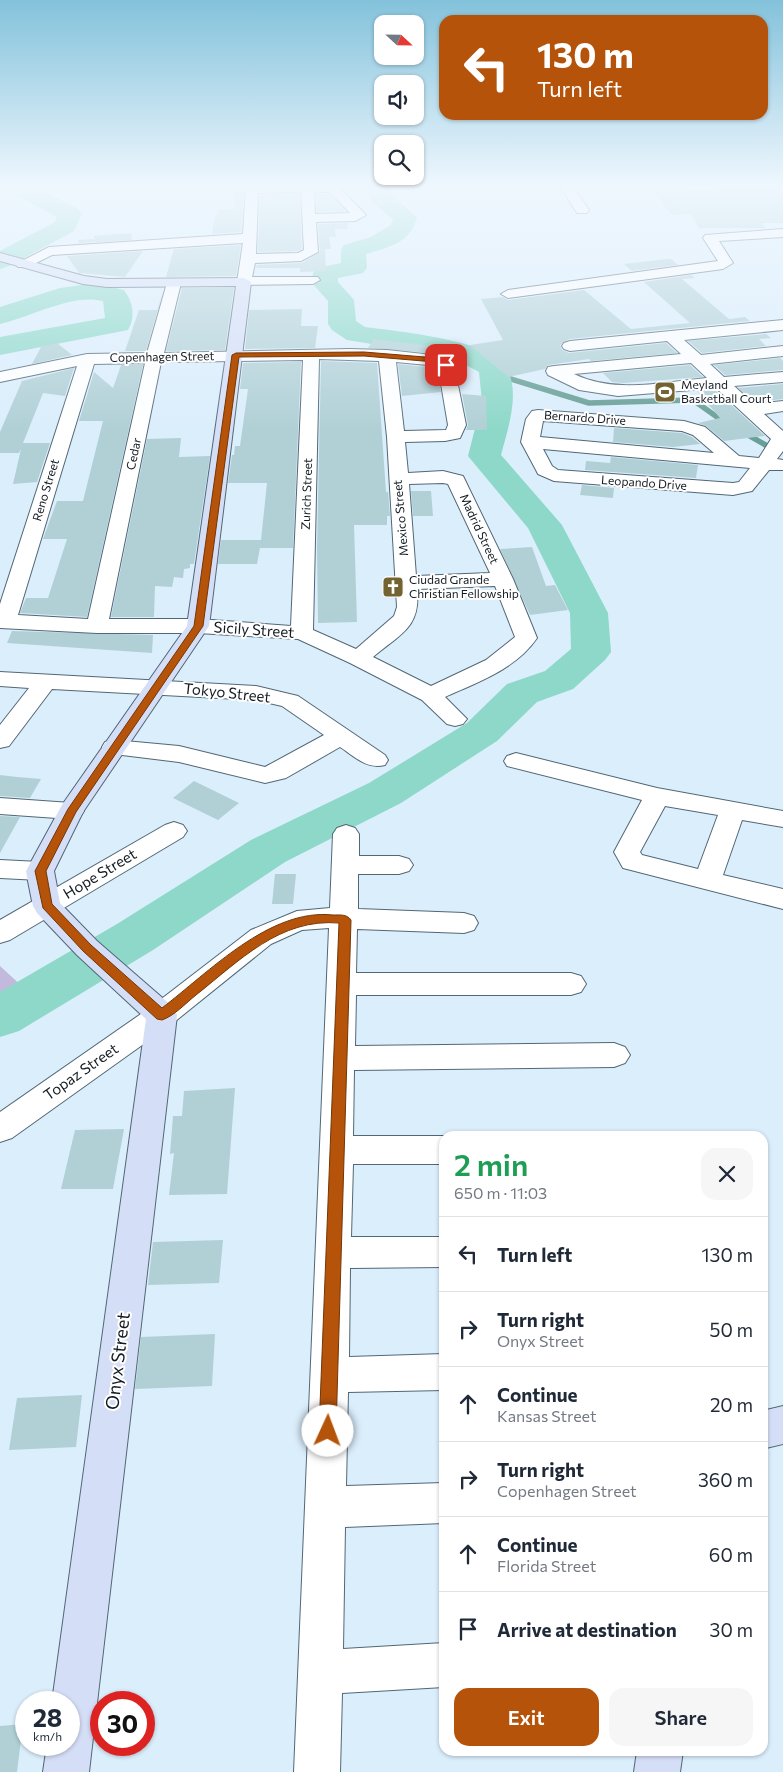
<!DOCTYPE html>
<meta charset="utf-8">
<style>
body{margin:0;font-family:Commissioner,sans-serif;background:#f6f6f7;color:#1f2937;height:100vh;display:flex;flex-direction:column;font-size:19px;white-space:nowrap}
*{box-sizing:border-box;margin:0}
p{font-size:16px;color:#747a83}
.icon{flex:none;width:28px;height:28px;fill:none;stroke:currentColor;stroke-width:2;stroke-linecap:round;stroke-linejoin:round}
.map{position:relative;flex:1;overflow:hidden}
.side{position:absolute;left:439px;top:1131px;width:329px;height:625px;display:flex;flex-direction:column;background:#fff;border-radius:15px;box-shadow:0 1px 4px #0004}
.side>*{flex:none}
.hud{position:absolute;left:439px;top:15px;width:329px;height:105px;border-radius:15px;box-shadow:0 1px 4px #0004;background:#b45309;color:#fff;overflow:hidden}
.needle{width:32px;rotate:112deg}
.fabs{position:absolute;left:374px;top:15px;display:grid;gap:10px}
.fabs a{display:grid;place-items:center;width:50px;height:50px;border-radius:10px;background:#fff;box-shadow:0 1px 4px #0004;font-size:25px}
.speed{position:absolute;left:15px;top:1691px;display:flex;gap:10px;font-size:25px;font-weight:700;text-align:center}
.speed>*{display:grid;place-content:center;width:65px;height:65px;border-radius:50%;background:#fff;box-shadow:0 1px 4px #0004;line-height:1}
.speed small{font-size:12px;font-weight:400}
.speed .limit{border:8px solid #d22;background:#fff;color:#111}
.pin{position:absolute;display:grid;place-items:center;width:42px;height:42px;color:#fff;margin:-21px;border-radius:10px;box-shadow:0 2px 8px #0006}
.me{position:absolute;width:55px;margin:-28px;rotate:2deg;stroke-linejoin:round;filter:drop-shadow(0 0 4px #0008)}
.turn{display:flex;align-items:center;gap:18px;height:105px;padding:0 15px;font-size:22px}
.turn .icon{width:65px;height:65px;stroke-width:2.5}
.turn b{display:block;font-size:35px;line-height:42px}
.round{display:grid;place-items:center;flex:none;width:52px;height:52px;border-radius:15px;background:#f6f6f7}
.headline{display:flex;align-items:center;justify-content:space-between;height:85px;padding:0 15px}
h1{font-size:30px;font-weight:600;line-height:38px;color:#1e9e55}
.button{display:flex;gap:10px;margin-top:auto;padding:10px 15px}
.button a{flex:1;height:58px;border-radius:15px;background:#b45309;color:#fff;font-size:20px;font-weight:600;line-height:58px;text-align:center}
.button a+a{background:#f6f6f7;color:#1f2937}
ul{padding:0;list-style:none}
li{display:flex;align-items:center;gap:15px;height:75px;padding:0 15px;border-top:1px solid #e0e1e3}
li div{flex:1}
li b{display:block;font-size:19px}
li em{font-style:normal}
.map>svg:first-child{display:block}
</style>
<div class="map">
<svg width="783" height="1772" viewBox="0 0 783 1772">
<rect width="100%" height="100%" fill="#dbeefc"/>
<path fill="#c2b9dc" d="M0 966 26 990 0 1006Z"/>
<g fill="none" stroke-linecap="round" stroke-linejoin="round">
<g stroke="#689f96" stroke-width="5.5">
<path d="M495 374 589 403 693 400 727 424"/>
<path d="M743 432 769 447"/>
</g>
<g fill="#8dd8c8" fill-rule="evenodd">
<path d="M2 184H31L78 209 82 214 74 231 9 266 0 269V251L55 222 57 217 5 189Z"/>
<path d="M363 184H389L391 194 417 217C411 243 389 247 366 254L367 268 363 273 338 278V282L354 300 356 321 365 327C395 331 491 340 506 366 521 392 508 428 501 455L562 525 608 613 611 652 605 660 573 689 537 702 497 741 401 803 285 862 153 950 19 1031 0 1037V992L117 924 251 840 369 783 467 723 507 684 545 671 571 649 570 613 528 528 468 456 482 401 479 372 451 357 347 340 332 330 328 324V301L312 283 313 273 317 268 341 263V250L344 245 371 237 391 225 393 219 372 202Z"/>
<path d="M95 283 124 290C133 302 136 317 128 330L0 355V337L105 318 103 301C73 293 30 317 0 324V307L60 288Z"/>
</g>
</g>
<g fill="#b0d0d6">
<path d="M233 184H244L241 232 212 234 215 216H217L218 210 235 209Z"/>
<path d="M712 184H783V223H762L765 228H699L691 214 672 215 653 192 718 190Z"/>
<path d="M299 194 302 249 298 251 258 252 260 195Z"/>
<path d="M316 194H329L346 211 317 212Z"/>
<path d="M348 223 347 229H335L336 237H329L331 249H325L326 271 300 272V268H256L257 265 302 263 320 252 318 224Z"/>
<path d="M131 233 132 240 79 243 78 240 95 239 94 236Z"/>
<path d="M241 245 236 276 166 277 174 249Z"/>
<path d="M143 251 125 277 79 273 67 256Z"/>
<path d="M667 259H671L678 265 632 271 624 264Z"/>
<path d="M691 275 695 278 682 279 729 319 745 317 750 321 569 339 560 345 562 350 569 353 666 343 677 353 591 361 589 359 548 365 545 369 508 377 470 345 503 340 481 299 503 297 508 300 584 290 631 329 690 323 644 282Z"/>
<path d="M164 288 146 351H125L139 310H157Z"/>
<path d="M182 288H234L225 350 166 351Z"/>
<path d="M302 309 301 326H318L315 348 245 349 249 310Z"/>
<path d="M766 334 771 338 759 339 766 346 702 353 688 341Z"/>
<path d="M374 339 432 346 434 353 368 348Z"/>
<path d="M57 343 72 355 32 364 41 347Z"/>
<path d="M780 358 783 361V370L725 375 714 365Z"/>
<path d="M321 361 377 363 386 492H388L390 516H387V525H354L357 622 318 623 317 548Z"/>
<path d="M301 362 293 548H260L261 542 257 564H218L221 540H261L267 483H228L232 455H234L235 446H240L248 389H240L243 363Z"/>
<path d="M398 364 436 368 441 392 402 396Z"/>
<path d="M121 365H143L87 617 20 613 26 598H48L67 539H43L57 501H83L103 421H79L94 372 113 388Z"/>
<path d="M690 365 703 377 623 383 612 382 603 373Z"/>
<path d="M74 368 65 396 43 393 23 443H50L37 482 13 484 21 449 19 453H0V432L22 381Z"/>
<path d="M783 384V399L755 402 738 388Z"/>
<path d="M715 390 765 436 724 441 706 426 698 423 720 418 697 391Z"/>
<path d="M462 394 486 396 487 430H466L468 425Z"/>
<path d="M614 428 682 433 692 437 700 444 673 447 613 442Z"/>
<path d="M181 438 179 457 210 456 194 564H190V568L184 569 183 578 174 577 172 587 155 586 154 617H111L147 439Z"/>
<path d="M611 457 698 465 696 478 585 470 586 461 610 463Z"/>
<path d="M582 485 614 488 613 498 580 495Z"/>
<path d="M411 491H431L433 516H413Z"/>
<path d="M532 547 546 586 555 585 568 610 530 615 500 549Z"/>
<path d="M12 631 153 635 152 653 7 643Z"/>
<path d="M0 775 17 777 41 779 30 798 0 796Z"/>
<path d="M194 781 239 803 218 820 173 798Z"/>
<path d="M0 816 20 817 0 853Z"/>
<path d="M275 874H296L293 904H272Z"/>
<path d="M235 1088 227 1194 169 1195 174 1153 170 1154 173 1116H182L184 1091Z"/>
<path d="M124 1129 113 1189H61L75 1130Z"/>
<path d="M223 1240 219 1283 148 1285 153 1242Z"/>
<path d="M215 1334 212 1386 135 1389 141 1337Z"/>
<path d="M82 1395 76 1447 9 1450 17 1398Z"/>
<path d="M23 1724 17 1772H0V1726Z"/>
</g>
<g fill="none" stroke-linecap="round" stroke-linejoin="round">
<g stroke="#526776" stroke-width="2">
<g id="street">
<path d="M246 184 337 185 366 215 355 221 316 222 318 252 301 261 255 263 252 277H318L320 280 313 284 239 285 237 282 243 243 52 255 28 267H18L16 264 49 247 243 234ZM301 192 304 250 298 253 256 254 258 193ZM314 192H330L350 213 315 214Z"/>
<path d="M559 184H571L589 210 587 213H577Z"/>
<path d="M783 229V237L719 241 733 263 723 269 508 298 501 294 508 290 718 261 703 238 705 235Z"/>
<path d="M174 279 181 283 164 353 349 349 387 350 442 356 448 358 454 365 466 425 460 438 445 441 405 442 408 473 443 471 463 476 513 579 537 638C516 669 478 682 445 697L467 719 463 724 455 726 447 724 422 700 350 663 298 639 198 633H97L0 628V604L77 366 0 382V372L87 354 147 353 167 283ZM319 359 379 361 387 437 397 607 394 616 356 649 313 630ZM303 360 291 626 198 619H109L161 362ZM396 362 438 366 448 425 446 430 404 431ZM145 363 88 619 18 615 94 364ZM443 483 448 484 490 573 416 576 409 484ZM495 586 515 637 486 660 431 686 373 657C400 634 421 628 417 589Z"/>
<path d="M783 320V330L684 340 701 355 783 346V356L710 364 724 377 783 372V382L734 386 754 404 783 401V411L764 414 783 431V451L777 459 783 460V470H769L752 491 733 495 554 481 538 474 536 470 521 442 526 419 532 411 538 410 684 421 705 427 739 456 759 458 771 439 716 388 618 396 579 390 548 375 546 371 548 367 554 366 681 354 667 341 570 351 564 349 562 346 564 343 570 341ZM691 363 707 378C663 382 615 394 574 374ZM543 421 682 431 693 435 714 453 540 437ZM543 449 750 468 739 482 733 483 558 470 552 466Z"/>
<path d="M0 672 256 686 298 696 385 755 388 760 385 765C367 770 354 756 340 747L286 778 265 783 179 762 114 754 105 752 102 747 105 742 114 740 179 746 265 767 324 735 282 706 256 700 52 689 9 746 0 748V725L29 688 0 686Z"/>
<path d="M516 753 657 788 783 811V827L742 820 723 875 783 889V909L623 868 614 852 642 800 507 766 504 761 507 756ZM665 806 718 815 698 869 642 855 640 852Z"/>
<path d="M0 798 71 803 80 805 84 811 80 817 71 819 0 814Z"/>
<path d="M174 822 183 825 187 831 183 837 10 940 0 943V920L165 825Z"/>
<path d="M346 825 355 828 359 834V856H399L409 859 413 865 409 871 399 874H358V909L464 913 474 916 478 923 474 930 464 933 357 929 356 973H571L581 976 586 984 581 992 571 995H356L355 1046 614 1043 625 1047 630 1055 625 1063 614 1067 354 1070 353 1136H444V1164H353L351 1237H444V1267L350 1268 349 1357 444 1354V1390L348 1392 346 1486 444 1483V1523L345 1527 343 1649 444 1643V1687L342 1693 340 1772H294L329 928 302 930 271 944 173 1023 12 1138 0 1142V1112L151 1007 251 930 297 911 330 908 333 834 337 828Z"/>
<path d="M0 860 40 862 50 865 54 871 50 877 40 880 0 878Z"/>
</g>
</g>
<g stroke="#526776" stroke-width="2">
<g id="secondary">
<path d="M0 253 84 276 107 279 244 278 251 282 209 626 83 812 54 871 60 903 97 941 173 1007 177 1015 89 1772H43L47 1745H69V1702H52L146 1019 77 955 37 913 33 906 26 871 62 805 187 626 236 286 107 287 83 284 0 261Z"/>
<path d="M783 1406V1444L762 1449V1411Z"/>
<path d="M637 1751H683L680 1772H634Z"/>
</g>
</g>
<use href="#street" fill="#fff" fill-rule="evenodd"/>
<use href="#secondary" fill="#d5def7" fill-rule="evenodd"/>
</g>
<linearGradient id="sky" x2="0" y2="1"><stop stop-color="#83c2db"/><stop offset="0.43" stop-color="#eff7fe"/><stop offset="1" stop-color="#eff7fe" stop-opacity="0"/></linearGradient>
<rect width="783" height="432" fill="url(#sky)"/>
<path fill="#b45309" stroke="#753606" d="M364 352 437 358 449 365 446 367 435 362 364 356 239 357 203 626 76 812 46 871 52 904 91 945 162 1008C209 972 270 908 333 915 340 915 347 914 351 920L336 1431 333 1437 328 1439 322 1437 319 1431 339 923C280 918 239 961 196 995 186 1003 174 1016 162 1020L157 1019 83 951 43 908 35 871 68 809 194 626 232 355 236 353Z"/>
<defs>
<g id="stadium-square" transform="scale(1.125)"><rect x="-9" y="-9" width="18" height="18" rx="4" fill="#736331" stroke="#fff"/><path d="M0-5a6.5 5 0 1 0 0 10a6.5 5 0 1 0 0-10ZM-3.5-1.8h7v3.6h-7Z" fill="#fff"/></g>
<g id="church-square" transform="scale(1.125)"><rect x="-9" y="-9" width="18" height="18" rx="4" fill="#736331" stroke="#fff"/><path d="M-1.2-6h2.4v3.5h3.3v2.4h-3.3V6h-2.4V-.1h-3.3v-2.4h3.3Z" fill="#fff"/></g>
</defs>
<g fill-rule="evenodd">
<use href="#stadium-square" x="665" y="392"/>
<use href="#church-square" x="393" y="587"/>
</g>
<g text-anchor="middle" stroke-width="4" stroke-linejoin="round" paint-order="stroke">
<g font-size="12" fill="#131b21" stroke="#fff">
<text transform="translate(162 357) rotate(-1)" y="4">Copenhagen Street</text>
<text transform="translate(585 418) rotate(4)" y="4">Bernardo Drive</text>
<text transform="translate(134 454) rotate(-78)" y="4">Cedar</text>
<text transform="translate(644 483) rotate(4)" y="4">Leopando Drive</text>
<text transform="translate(46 490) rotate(-73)" y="4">Reno Street</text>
<text transform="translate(307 494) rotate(-88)" y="4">Zurich Street</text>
<text transform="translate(401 518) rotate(-95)" y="4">Mexico Street</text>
<text transform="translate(479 529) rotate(65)" y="4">Madrid Street</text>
</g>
<g font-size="12" fill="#131b21" stroke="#fff" text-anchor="start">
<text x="681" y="389">Meyland<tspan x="681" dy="14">Basketball Court</tspan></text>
<text x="409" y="584">Ciudad Grande<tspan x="409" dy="14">Christian Fellowship</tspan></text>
</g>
<g font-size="15" fill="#131b21" stroke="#fff">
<text transform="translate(254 630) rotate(4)" y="5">Sicily Street</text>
<text transform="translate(227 693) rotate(6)" y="5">Tokyo Street</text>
<text transform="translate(100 874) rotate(-31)" y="5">Hope Street</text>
<text transform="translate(81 1072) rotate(-35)" y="5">Topaz Street</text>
</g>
<g font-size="18" fill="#131b21" stroke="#fff">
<text transform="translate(118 1361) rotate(-83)" y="6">Onyx Street</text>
</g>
</g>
</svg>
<div class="fabs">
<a><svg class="needle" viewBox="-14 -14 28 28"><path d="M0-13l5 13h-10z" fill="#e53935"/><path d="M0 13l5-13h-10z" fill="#747a83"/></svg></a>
<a><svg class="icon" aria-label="sound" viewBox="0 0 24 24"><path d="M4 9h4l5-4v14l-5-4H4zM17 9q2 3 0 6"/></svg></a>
<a><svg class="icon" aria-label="search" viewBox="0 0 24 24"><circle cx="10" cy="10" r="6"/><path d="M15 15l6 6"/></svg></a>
</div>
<div class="speed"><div>28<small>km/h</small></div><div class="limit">30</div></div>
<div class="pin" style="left:446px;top:365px;background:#d93025"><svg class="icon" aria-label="arrive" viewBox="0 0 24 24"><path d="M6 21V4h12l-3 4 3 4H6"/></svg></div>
<svg class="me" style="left:328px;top:1431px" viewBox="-20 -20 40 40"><circle r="19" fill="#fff"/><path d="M0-13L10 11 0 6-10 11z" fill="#b45309"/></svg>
<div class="hud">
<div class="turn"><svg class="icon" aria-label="left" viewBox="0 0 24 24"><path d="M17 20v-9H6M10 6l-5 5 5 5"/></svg><div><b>130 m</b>Turn left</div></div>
</div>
<section class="side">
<div class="headline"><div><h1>2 min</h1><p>650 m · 11:03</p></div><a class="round"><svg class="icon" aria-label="close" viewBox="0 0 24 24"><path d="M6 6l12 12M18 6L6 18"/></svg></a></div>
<ul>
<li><svg class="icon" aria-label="left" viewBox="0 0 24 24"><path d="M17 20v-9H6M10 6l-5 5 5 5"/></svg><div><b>Turn left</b></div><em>130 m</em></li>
<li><svg class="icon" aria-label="right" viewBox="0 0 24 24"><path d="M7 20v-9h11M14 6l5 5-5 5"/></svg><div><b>Turn right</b><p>Onyx Street</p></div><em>50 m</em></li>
<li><svg class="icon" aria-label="ahead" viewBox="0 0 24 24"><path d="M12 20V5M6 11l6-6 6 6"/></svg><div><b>Continue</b><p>Kansas Street</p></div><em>20 m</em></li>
<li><svg class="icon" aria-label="right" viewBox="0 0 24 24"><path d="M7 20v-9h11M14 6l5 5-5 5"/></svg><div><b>Turn right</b><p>Copenhagen Street</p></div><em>360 m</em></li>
<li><svg class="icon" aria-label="ahead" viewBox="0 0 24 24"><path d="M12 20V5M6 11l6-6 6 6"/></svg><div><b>Continue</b><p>Florida Street</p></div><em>60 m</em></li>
<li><svg class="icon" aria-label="arrive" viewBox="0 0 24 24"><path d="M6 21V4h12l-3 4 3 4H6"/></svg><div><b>Arrive at destination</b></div><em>30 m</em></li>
</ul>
<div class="button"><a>Exit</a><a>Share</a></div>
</section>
</div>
